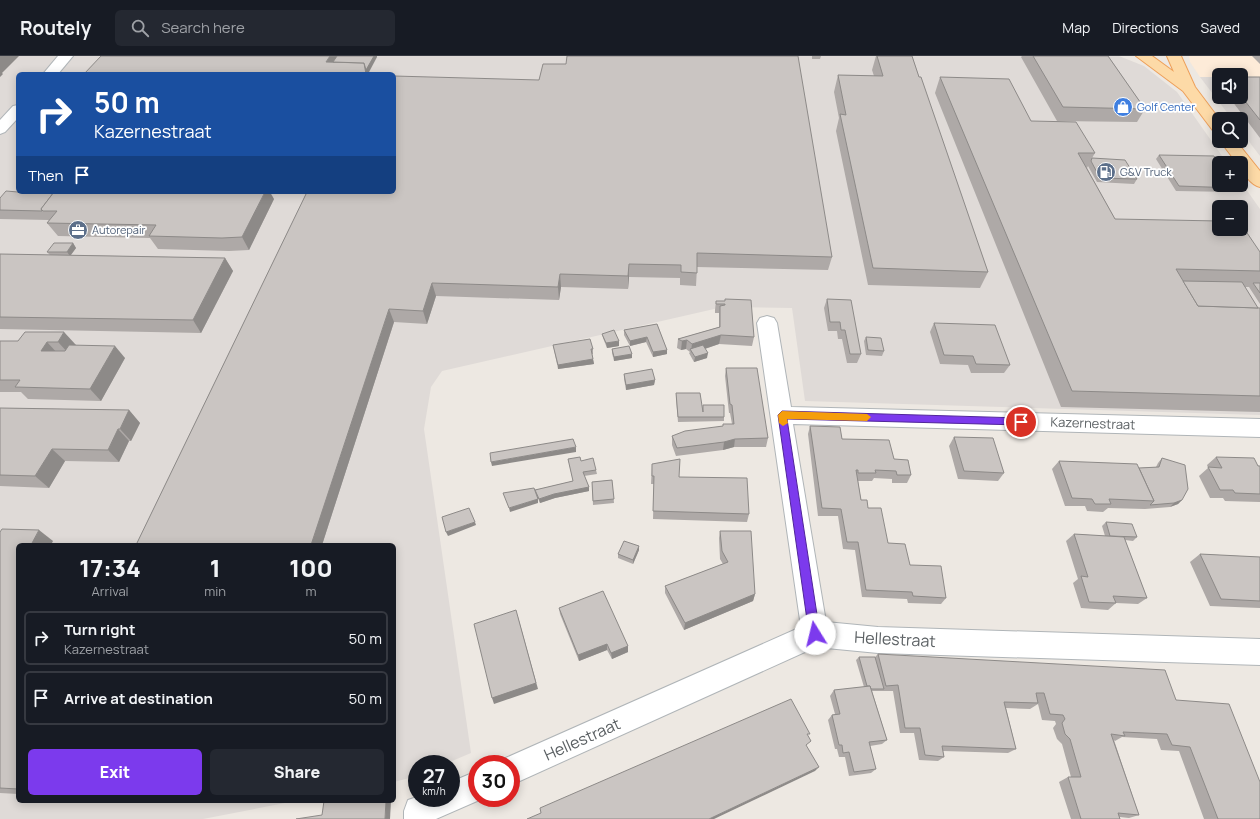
<!DOCTYPE html>
<meta charset="utf-8">
<style>
body{margin:0;font-family:Manrope,sans-serif;background:#242831;color:#f1f3f6;height:100vh;display:flex;flex-direction:column;font-size:15px;white-space:nowrap}
*{box-sizing:border-box;margin:0}
p{font-size:13px;color:#9ea1a6}
.icon{flex:none;width:22px;height:22px;fill:none;stroke:currentColor;stroke-width:2;stroke-linecap:round;stroke-linejoin:round}
.map{position:relative;flex:1;overflow:hidden}
.panel{position:absolute;left:16px;top:487px;width:380px;height:260px;display:flex;flex-direction:column;background:#171b24;border-radius:6px;box-shadow:0 2px 10px #0003}
.panel>*{flex:none}
.banner{position:absolute;left:16px;top:16px;width:380px;height:122px;border-radius:6px;box-shadow:0 2px 10px #0003;background:#1a4fa0;color:#fff;overflow:hidden}
.buttons{position:absolute;left:1212px;top:12px;display:grid;gap:8px}
.buttons a{display:grid;place-items:center;width:36px;height:36px;border-radius:6px;background:#171b24;box-shadow:0 2px 10px #0003;font-size:20px}
.speed{position:absolute;left:408px;top:699px;display:flex;gap:8px;font-size:20px;font-weight:700;text-align:center}
.speed>*{display:grid;place-content:center;width:52px;height:52px;border-radius:50%;background:#171b24;box-shadow:0 2px 10px #0003;line-height:1}
.speed small{font-size:10px;font-weight:400}
.speed .limit{border:6px solid #d22;background:#fff;color:#111}
.pin{position:absolute;display:grid;place-items:center;width:34px;height:34px;color:#fff;margin:-17px;border:2px solid #fff;border-radius:50%;box-shadow:0 1px 4px #0007}
.me{position:absolute;width:44px;margin:-22px;rotate:351deg;stroke-linejoin:round;filter:drop-shadow(0 0 3px #0008)}
.turn{display:flex;align-items:center;gap:14px;height:84px;padding:0 12px;font-size:18px}
.turn .icon{width:52px;height:52px;stroke-width:2.5}
.turn b{display:block;font-size:28px;line-height:34px}
.then{display:flex;align-items:center;height:38px;padding:0 12px;background:#0003;gap:8px;font-size:15px}
.eta{display:flex;justify-content:space-evenly;align-items:center;height:68px;text-align:center}
.eta b{font-size:24px;font-weight:800;line-height:28px}
.primary-button{display:flex;gap:8px;margin-top:auto;padding:8px 12px}
.primary-button a{flex:1;height:46px;border-radius:6px;background:#7c3aed;color:#fff;font-size:16px;font-weight:800;line-height:46px;text-align:center}
.primary-button a+a{background:#242831;color:#f1f3f6}
ul{padding:0;list-style:none}
li{display:flex;align-items:center;gap:12px;height:54px;margin:0 8px 6px;padding:0 4px;border:2px solid #363941;border-radius:6px}
li div{flex:1}
li b{display:block;font-size:15px}
li em{font-style:normal}
header{display:flex;align-items:center;gap:24px;box-sizing:border-box;height:56px;padding:0 20px;background:#171b24;border-bottom:1px solid #363941}
header strong{font-size:19px}
nav{display:flex;gap:22px;margin-inline-start:auto;font-size:14px}
.search{width:280px;height:36px;background:#242831;display:flex;align-items:center;gap:10px;box-sizing:border-box;padding:0 14px;border-radius:6px;color:#9ea1a6;font-size:15px}
.map>svg:first-child{display:block}
</style>
<header>
<strong>Routely</strong>
<div class="search"><svg class="icon" aria-label="search" viewBox="0 0 24 24"><circle cx="10" cy="10" r="6"/><path d="M15 15l6 6"/></svg>Search here</div>
<nav><a>Map</a><a>Directions</a><a>Saved</a></nav>
</header>
<div class="map">
<svg width="1260" height="763" viewBox="0 0 1260 763">
<rect width="100%" height="100%" fill="#ede8e2"/>
<path fill="#fdebd8" d="M1189 0H1260V21L1219 19V21H1200L1190 6Z"/>
<g fill="#dfdad7" fill-rule="evenodd">
<path d="M0 0H1119L1144 10 1177 36 1227 107H1219V129H1241V126L1260 153V359L805 345 792 252 723 251 442 315 431 331 424 373 471 697 445 708H417V720L394 726V489H18V745H295L203 763H0ZM18 18H394V136H18ZM1219 151H1241V173H1219Z"/>
<path d="M1200 21H1219V41H1241V21H1260V100L1241 75V63H1232Z"/>
</g>
<g fill="none" stroke-linecap="round" stroke-linejoin="round">
<g stroke="#b0b5b8" stroke-width="2">
<g id="minor">
<path d="M58 0H73L58 18H43Z"/>
<path d="M18 49V62L5 76 0 78V64L13 50Z"/>
<path d="M767 260 774 262 777 267 791 351 1260 363V381L793 368 826 566 878 571 1260 583V609L878 597 816 591 511 729V708H499L501 704 801 571 757 267 760 262Z"/>
<path d="M477 715V742H484L436 763H404V755L408 744 417 741V742H451V726Z"/>
</g>
</g>
<g stroke="#eea05a" stroke-width="2">
<g id="major">
<path d="M1136 0H1152L1174 16 1167 0H1181L1195 31 1219 63V78L1214 76 1183 35Z"/>
<path d="M1220 85H1236L1260 115V131C1251 129 1241 116 1241 107H1237Z"/>
</g>
</g>
<use href="#minor" fill="#fff" fill-rule="evenodd"/>
<use href="#major" fill="#fddaa7" fill-rule="evenodd"/>
</g>
<g fill="#aea9a7">
<path d="M812 0H821L820 3H812Z"/>
<path d="M876 0H912L919 21 988 216 980 232 868 229 836 75 839 62 834 36 838 19 874 20 872 14Z"/>
<path d="M1022 0H1108L1145 53 1137 66 1057 65 1021 1Z"/>
<path d="M1252 0H1260V8Z"/>
<path d="M940 21 1095 97 1092 102 1137 123 1134 128 1097 126 1088 110 1087 112 1115 163 1260 196V248L1249 231H1245L1258 252H1260V356L1061 351 935 37Z"/>
<path d="M1241 21H1260V82L1229 41H1241Z"/>
<path d="M1159 99 1236 132 1233 136 1176 135 1156 103Z"/>
<path d="M307 136 832 201 828 214 697 211 696 230 680 229V222L629 221 628 233 561 231 559 244 436 240 427 268 394 266 322 489H136Z"/>
<path d="M274 143 249 194 229 195 158 193 150 182 58 180 47 167 49 164 0 163V154Z"/>
<path d="M73 187 76 192 71 199 225 202 233 215 201 277 0 273V198L50 199 47 196Z"/>
<path d="M827 243 861 298 857 307H847L842 283H838L837 275H828L824 252Z"/>
<path d="M716 245H725L754 281 752 290 719 288 705 293 707 302 694 306 689 297 690 296 686 293 681 294 677 292 678 283 719 271V257H715V254Z"/>
<path d="M934 267 1010 309 1004 317H971L968 309 940 308 930 276Z"/>
<path d="M657 268 667 294V298L653 301 646 286 630 290 624 279V274Z"/>
<path d="M25 276 76 289 125 302 101 345 28 343 21 336H0V285H18Z"/>
<path d="M602 278 619 290 607 292 603 282Z"/>
<path d="M866 281 884 295 882 300 866 299 864 285Z"/>
<path d="M553 289 593 293V298H592L594 308 558 313Z"/>
<path d="M612 293 632 302 614 305 612 297Z"/>
<path d="M726 312 768 382 766 391H734L723 394 676 400 672 389V380L723 370V368H732L730 357H729L725 320Z"/>
<path d="M624 318 655 324 654 329 626 334 624 323Z"/>
<path d="M676 337 703 355 724 361V365L678 366 676 342Z"/>
<path d="M0 352 129 354 140 367 131 385H129L119 406 65 405 49 432 0 430Z"/>
<path d="M810 370 842 383 894 403 911 419 907 427H892V423L874 422 872 425H858L861 444 868 452 888 487 910 509 946 542 941 548 908 547 907 543 862 541 855 494 843 493 838 460H818L808 378Z"/>
<path d="M954 381 1004 417 998 425 958 423 949 390Z"/>
<path d="M1216 401 1260 410V446L1225 445 1223 442H1210L1199 420 1208 412 1207 409Z"/>
<path d="M1162 402 1182 444 1178 448 1170 451 1145 453 1108 452 1103 456 1087 455 1085 450H1065L1052 413 1059 405 1139 412 1156 411 1158 407Z"/>
<path d="M568 403 581 405 596 414 597 418 584 420 589 431V435L555 442 540 447 536 438 535 434 573 425Z"/>
<path d="M652 408 679 421 749 458 747 466 653 463 654 428H651Z"/>
<path d="M612 424 614 447 593 449 592 426Z"/>
<path d="M1106 466 1137 481 1133 485 1125 484 1147 542 1138 548 1116 547 1108 554 1081 552 1073 527 1078 523 1066 485 1074 478 1105 480 1102 470Z"/>
<path d="M720 475 755 538 753 545 684 574 665 537V530L723 508 720 503 719 482Z"/>
<path d="M0 476 53 485 18 489V738L0 737Z"/>
<path d="M639 490V494L633 508 618 502V498Z"/>
<path d="M1200 498 1260 501V552L1210 550 1190 506Z"/>
<path d="M559 552 628 590V596L612 603 607 594 579 605 560 558Z"/>
<path d="M878 598 1176 644 1260 763H1204L1179 695 1161 694 1157 683 1122 681 1115 685 1114 684 1139 759 1129 762 1120 761V763H1071L1059 726 1068 721H1071L1062 688 1057 683 1053 672 1056 668 1055 665 1042 664 1038 648 1030 653 1006 652 1016 693 1008 697 943 695 944 701 938 705 919 704 914 677H900L893 635H872L887 684 882 688 870 690 876 713 871 717 849 720 845 701H839L837 693H835L828 664 832 659 835 658 830 640 834 634 864 631 856 604 859 601H875Z"/>
</g>
<g fill="#8d8a88">
<path d="M0 0H19L2 17 3 18 0 21Z"/>
<path d="M330 0H341L329 14 326 6Z"/>
<path d="M374 0H377V1L368 18H366L364 7Z"/>
<path d="M265 136H270L274 143 249 194 242 181Z"/>
<path d="M73 187 76 192 70 200 67 196Z"/>
<path d="M225 202 233 215 201 277 193 264Z"/>
<path d="M629 208V221L628 233V220Z"/>
<path d="M560 218 561 231 559 244 558 231Z"/>
<path d="M432 227 436 240 427 268 423 255Z"/>
<path d="M389 253 394 266 322 489H311Z"/>
<path d="M64 276 76 289 70 299 58 286Z"/>
<path d="M721 279 719 288 692 297 691 295 692 288Z"/>
<path d="M647 281 646 286 630 290V285Z"/>
<path d="M687 284 686 293 681 294 682 285Z"/>
<path d="M619 285V290L607 292 606 287Z"/>
<path d="M47 286 59 299 41 295Z"/>
<path d="M115 290 125 302 101 345 90 333Z"/>
<path d="M667 294V298L653 301V296Z"/>
<path d="M708 297 707 302 694 306 695 301Z"/>
<path d="M632 298V302L614 305V301Z"/>
<path d="M593 303 594 308 558 313V309Z"/>
<path d="M655 324 654 329 626 334V329Z"/>
<path d="M129 354 140 367 131 385 120 373Z"/>
<path d="M118 373 129 385 119 406 108 394Z"/>
<path d="M735 383 734 391 723 394 724 386Z"/>
<path d="M576 391V396L492 410 491 406Z"/>
<path d="M52 393 65 405 49 432 35 420Z"/>
<path d="M589 431V435L555 442 540 447 539 443 554 438Z"/>
<path d="M538 443V447L510 456 509 452Z"/>
<path d="M1182 444 1178 448 1170 451 1174 447Z"/>
<path d="M475 466 476 469 448 480 446 476Z"/>
<path d="M39 474 53 485 51 489H31Z"/>
<path d="M639 490V494L633 508V504Z"/>
<path d="M755 538 753 545 684 574 685 567Z"/>
<path d="M518 561 538 633 494 648 492 642Z"/>
<path d="M607 588V594L579 605 578 599Z"/>
<path d="M628 590V596L612 603 611 597Z"/>
<path d="M819 711 815 715 714 763H709Z"/>
<path d="M386 745H391L390 763H385Z"/>
</g>
<g fill="#cac5c2" stroke="#8d8a88">
<path d="M101 0H330L326 6 364 7 366 18H84Z"/>
<path d="M337 0H374L366 14 364 7 333 6Z"/>
<path d="M567 0H798L832 201 697 197V217L681 216V209L629 208 628 220 560 218 558 231 432 227 423 255 389 253 311 489H136L307 136H394V20L539 24 543 8H566Z"/>
<path d="M877 0H912L919 21H921L988 216 873 212 840 58 846 59 838 19 883 20Z"/>
<path d="M1033 0H1108L1145 53 1063 51Z"/>
<path d="M940 21 1009 23 1031 65 1076 66 1095 97H1078L1115 163 1219 165V173H1241V168L1260 196V215L1176 213 1198 250 1260 252V340L1072 335Z"/>
<path d="M1241 21H1260V64L1241 40Z"/>
<path d="M1159 99 1214 100 1219 107V129H1235L1236 132 1179 130Z"/>
<path d="M1092 102 1125 104 1137 123 1100 122 1091 105Z"/>
<path d="M6 135 18 136H54L41 153 42 155 0 154V142Z"/>
<path d="M54 136H265L242 181 222 182 149 180 156 169 47 167 57 155H43L41 153Z"/>
<path d="M54 187H73L67 196H47Z"/>
<path d="M0 198 225 202 193 264 0 261Z"/>
<path d="M1183 225 1242 226 1258 252 1198 250Z"/>
<path d="M1253 227H1260V237Z"/>
<path d="M725 243 751 244 754 281 721 279 692 288 687 284 682 285 678 283 720 271V250L725 249V248H716V245H725Z"/>
<path d="M827 243 851 244 861 298H850L845 274H841L840 266H830Z"/>
<path d="M934 267 995 269 1010 309 976 308 973 300 944 299Z"/>
<path d="M657 268 667 294 653 296 647 281 630 285 624 274Z"/>
<path d="M614 274 619 285 606 287 602 278Z"/>
<path d="M25 276H64L58 286H47L41 295H65L69 289 115 290 90 333 15 331 20 324H0V285H18Z"/>
<path d="M866 281 881 282 884 295 868 294Z"/>
<path d="M590 283 593 293H591L593 303 558 309 553 289Z"/>
<path d="M703 289 708 297 695 301 690 293Z"/>
<path d="M629 290 632 298 614 301 612 293Z"/>
<path d="M726 312H757L768 382 735 383 724 386 677 392 672 380 685 375 723 370V368H734L732 349 730 348Z"/>
<path d="M652 313 655 324 626 329 624 318Z"/>
<path d="M676 337H700L703 356V349H724V361H678Z"/>
<path d="M0 352 129 354 120 373H118L108 394 52 393 35 420 0 419Z"/>
<path d="M810 370 840 371 842 383 889 384 894 403 908 404 911 419H897L896 415 875 414 876 417H858V414H856L861 444H867L868 452H881L888 487 905 488 910 509 941 510 946 542 913 540 912 536 866 534 858 486H847L841 453 822 452Z"/>
<path d="M954 381 993 382 1004 417 964 415Z"/>
<path d="M573 383 576 391 491 406 490 397Z"/>
<path d="M580 401 581 405 593 402 596 414 583 416 589 431 554 438 539 443 535 434 573 425 568 403Z"/>
<path d="M1216 401 1254 402 1258 410H1260V438L1235 437 1233 434H1220L1208 411 1222 412Z"/>
<path d="M1162 402 1185 409 1188 433 1182 444 1174 447 1150 449 1154 445 1139 412 1159 411Z"/>
<path d="M680 403 679 421 747 422 749 458 653 455 654 420H652V408Z"/>
<path d="M1059 405 1137 408 1154 445 1109 443 1111 448H1095L1092 443 1072 442Z"/>
<path d="M612 424 614 443 593 445 592 426Z"/>
<path d="M534 432 538 443 509 452 503 437Z"/>
<path d="M469 452 475 466 446 476 442 461Z"/>
<path d="M1106 466 1132 468 1137 481 1110 480Z"/>
<path d="M2 473 39 474 31 489H18V733L0 732V476Z"/>
<path d="M720 475H751L755 538 685 567 665 530 728 506 722 495Z"/>
<path d="M1074 478 1124 481 1147 542 1113 540 1116 547 1089 546 1081 520 1088 521Z"/>
<path d="M624 485 639 490 633 504 618 498Z"/>
<path d="M1200 498 1260 501V545L1221 543Z"/>
<path d="M603 535 628 590 611 597 607 588 578 599 559 552Z"/>
<path d="M516 554 536 627 492 642 474 568Z"/>
<path d="M878 598 1165 614 1176 644 1229 648 1260 726V763H1218L1190 691 1172 689 1167 678 1123 676 1125 680 1111 678 1139 759 1118 757 1120 763H1081L1068 721H1081L1070 683 1065 678 1062 667 1065 663 1063 659 1050 658 1044 637H1036L1038 647 1004 646 1016 693 942 690 944 701 925 699 920 672H905L898 629 886 630Z"/>
<path d="M859 601H875L884 633H871L870 630H867Z"/>
<path d="M870 630 887 684 869 686 876 713 854 716 849 696 843 697 842 689H839L832 659 840 658 834 634Z"/>
<path d="M791 643 810 678H807L811 685 806 689 819 711 709 763H527L541 757 540 752Z"/>
<path d="M324 745H386L385 763H296L322 759Z"/>
</g>
<path fill="#7c3aed" stroke="#51269a" d="M782 355 1021 362 1026 366 1021 369 787 363 820 578 819 582 815 583 811 582 809 578 778 359Z"/>
<path fill="#f59e0b" d="M782 355 867 358 871 361 867 365 787 363 788 367 783 370 779 367 778 359Z"/>
<defs>
<g id="shop-disc" transform="scale(1)"><circle r="9.5" fill="#3f7fe0" stroke="#fff"/><path d="M-5-2.5h2.3a2.7 3.5 0 0 1 5.4 0H5L5.5 6h-11ZM-1.5-2.5h3a1.5 2.3 0 0 0-3 0Z" fill="#fff"/></g>
<g id="fuel-disc" transform="scale(1)"><circle r="9.5" fill="#5c6f8a" stroke="#fff"/><path d="M-5.5-6h7V0h2V4h1.3V-2.5L3-4.5l.8-.8L6-3V5H2.5V1h-1V6h-7ZM-4.2-4.7v3.2H.2V-4.7Z" fill="#fff"/></g>
<g id="office-disc" transform="scale(1)"><circle r="9.5" fill="#5c6f8a" stroke="#fff"/><path d="M-6-3h4V-5.5h4V-3h4V5H-6ZM-1-4.5V-3h2v-1.5ZM-6 0V1H6V0Z" fill="#fff"/></g>
</defs>
<g fill-rule="evenodd">
<use href="#shop-disc" x="1123" y="51"/>
<use href="#fuel-disc" x="1106" y="116"/>
<use href="#office-disc" x="78" y="174"/>
</g>
<g text-anchor="middle" stroke-width="3.5" stroke-linejoin="round" paint-order="stroke">
<g font-size="11" fill="#366cbe" stroke="#fff" text-anchor="start">
<text x="1137" y="55">Golf Center</text>
</g>
<g font-size="11" fill="#4e5e75" stroke="#fff" text-anchor="start">
<text x="1120" y="120">G&amp;V Truck</text>
<text x="92" y="178">Autorepair</text>
</g>
<g font-size="13" fill="#5b6063" stroke="#fff">
<text transform="translate(1093 367) rotate(2)" y="5">Kazernestraat</text>
</g>
<g font-size="16" fill="#5b6063" stroke="#fff">
<text transform="translate(895 583) rotate(3)" y="6">Hellestraat</text>
<text transform="translate(582 683) rotate(-24)" y="6">Hellestraat</text>
</g>
</g>
</svg>
<div class="buttons">
<a><svg class="icon" aria-label="sound" viewBox="0 0 24 24"><path d="M4 9h4l5-4v14l-5-4H4zM17 9q2 3 0 6"/></svg></a>
<a><svg class="icon" aria-label="search" viewBox="0 0 24 24"><circle cx="10" cy="10" r="6"/><path d="M15 15l6 6"/></svg></a>
<a>+</a>
<a>−</a>
</div>
<div class="speed"><div>27<small>km/h</small></div><div class="limit">30</div></div>
<div class="pin" style="left:1021px;top:366px;background:#d93025"><svg class="icon" aria-label="arrive" viewBox="0 0 24 24"><path d="M6 21V4h12l-3 4 3 4H6"/></svg></div>
<svg class="me" style="left:815px;top:578px" viewBox="-20 -20 40 40"><circle r="19" fill="#fff"/><path d="M0-13L10 11 0 6-10 11z" fill="#7c3aed"/></svg>
<div class="banner">
<div class="turn"><svg class="icon" aria-label="right" viewBox="0 0 24 24"><path d="M7 20v-9h11M14 6l5 5-5 5"/></svg><div><b>50 m</b>Kazernestraat</div></div>
<div class="then">Then<svg class="icon" aria-label="arrive" viewBox="0 0 24 24"><path d="M6 21V4h12l-3 4 3 4H6"/></svg></div>
</div>
<section class="panel">
<div class="eta">
<div><b>17:34</b><p>Arrival</p></div>
<div><b>1</b><p>min</p></div>
<div><b>100</b><p>m</p></div>
</div>
<ul>
<li><svg class="icon" aria-label="right" viewBox="0 0 24 24"><path d="M7 20v-9h11M14 6l5 5-5 5"/></svg><div><b>Turn right</b><p>Kazernestraat</p></div><em>50 m</em></li>
<li><svg class="icon" aria-label="arrive" viewBox="0 0 24 24"><path d="M6 21V4h12l-3 4 3 4H6"/></svg><div><b>Arrive at destination</b></div><em>50 m</em></li>
</ul>
<div class="primary-button"><a>Exit</a><a>Share</a></div>
</section>
</div>
